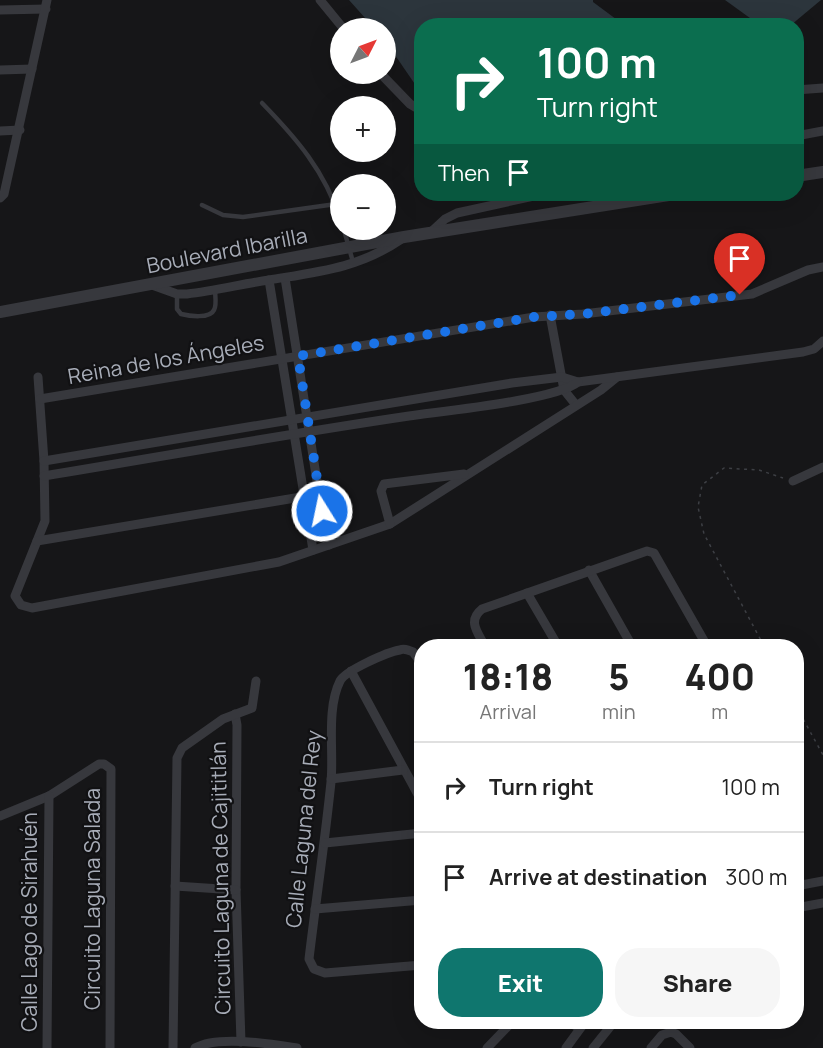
<!DOCTYPE html>
<meta charset="utf-8">
<style>
body{margin:0;font-family:Manrope,sans-serif;background:#f6f6f6;color:#222;height:100vh;display:flex;flex-direction:column;font-size:22px;white-space:nowrap}
*{box-sizing:border-box;margin:0}
p{font-size:20px;color:#767676}
.icon{flex:none;width:33px;height:33px;fill:none;stroke:currentColor;stroke-width:2;stroke-linecap:round;stroke-linejoin:round}
.map{position:relative;flex:1;overflow:hidden}
.drawer{position:absolute;left:414px;top:639px;width:390px;height:390px;display:flex;flex-direction:column;background:#fff;border-radius:24px;box-shadow:0 6px 24px #0002}
.drawer>*{flex:none}
.guide{position:absolute;left:414px;top:18px;width:390px;height:183px;border-radius:24px;box-shadow:0 6px 24px #0002;background:#0b6e4f;color:#fff;overflow:hidden}
.needle{width:39px;rotate:48deg}
.controls{position:absolute;left:330px;top:18px;display:grid;gap:12px}
.controls a{display:grid;place-items:center;width:66px;height:66px;border-radius:50%;background:#fff;box-shadow:0 6px 24px #0002;font-size:30px}
.pin{position:absolute;display:grid;place-items:center;width:51px;height:51px;color:#fff;margin:-62px -26px;border-radius:50% 50% 50% 0;rotate:-45deg;box-shadow:0 0 6px #0007}
.pin .icon{rotate:45deg}
.me{position:absolute;width:66px;margin:-33px;rotate:350deg;stroke-linejoin:round;filter:drop-shadow(0 0 4px #0008)}
.turn{display:flex;align-items:center;gap:21px;height:126px;padding:0 24px;font-size:27px}
.turn .icon{width:78px;height:78px;stroke-width:2.5}
.turn b{display:block;font-size:42px;line-height:51px}
.then{display:flex;align-items:center;height:57px;padding:0 24px;background:#0003;gap:12px;font-size:22px}
.eta{display:flex;justify-content:space-evenly;align-items:center;height:102px;text-align:center}
.eta b{font-size:36px;font-weight:800;line-height:42px}
.primary-button{display:flex;gap:12px;margin-top:auto;padding:12px 24px}
.primary-button a{flex:1;height:69px;border-radius:24px;background:#0f766e;color:#fff;font-size:24px;font-weight:800;line-height:69px;text-align:center}
.primary-button a+a{background:#f6f6f6;color:#222}
ul{padding:0;list-style:none}
li{display:flex;align-items:center;gap:18px;height:90px;padding:0 24px;border-top:2px solid #e0e0e0}
li div{flex:1}
li b{display:block;font-size:22px}
li em{font-style:normal}
.map>svg:first-child{display:block}
</style>
<div class="map">
<svg width="823" height="1048" viewBox="0 0 823 1048">
<rect width="100%" height="100%" fill="#161618"/>
<g fill="#2c353c">
<path d="M349 0H593V2L624 25 422 26 421 93 386 42V28H374Z"/>
<path d="M725 0H821L791 25 761 26Z"/>
</g>
<g fill="none" stroke-linecap="round" stroke-linejoin="round">
<g stroke="#3d3f44" stroke-width="1.5" stroke-dasharray="3 4.5" stroke-linecap="butt">
<path d="M764 646 704 534 698 507 702 485 724 468 759 470 783 478"/>
<path d="M796 706 823 755"/>
</g>
<g stroke="#37383d" stroke-width="4.5">
<path d="M262 103C296 138 325 171 340 219"/>
<path d="M202 205 223 215 243 217 336 204"/>
<path d="M344 230 353 262"/>
<path d="M177 294V309L181 314C189 316 210 319 214 310 217 305 215 295 215 290"/>
</g>
<g stroke="#37383d" stroke-width="9">
<path d="M320 0 343 28"/>
<path d="M0 10 46 9"/>
<path d="M0 70 32 69"/>
<path d="M381 74 410 104 422 111"/>
<path d="M796 90 823 88"/>
<path d="M0 131 20 130"/>
<path d="M796 136 823 131"/>
<path d="M0 198 4 194 47 0"/>
<path d="M431 232 445 219 457 213 543 194"/>
<path d="M285 278 319 494 329 545"/>
<path d="M269 280 313 550"/>
<path d="M152 285 177 294H187C214 291 242 284 269 280 317 272 359 268 400 240"/>
<path d="M550 315 564 390 576 405"/>
<path d="M38 377 44 461 45 521 15 596 21 605 32 608 279 562 390 524 601 390 617 377"/>
<path d="M40 399 534 317 583 314 752 294 808 270 823 267"/>
<path d="M44 461 512 383 562 377 578 382 803 352 814 349 823 341"/>
<path d="M44 476C165 456 287 434 409 416 443 411 556 400 578 382"/>
<path d="M793 481 823 467"/>
<path d="M390 524 381 491 384 484 464 474"/>
<path d="M37 541 319 494"/>
<path d="M589 570 632 646"/>
<path d="M527 593 558 646"/>
<path d="M485 646C478 633 467 621 482 609L647 551 654 553 707 646"/>
<path d="M422 664 413 652C408 650 404 648 400 650 387 652 345 671 340 681 326 709 334 752 331 782 325 841 316 900 309 959L314 969 325 973 422 965"/>
<path d="M351 671 422 802"/>
<path d="M235 714 237 725 236 890 241 1042"/>
<path d="M331 779 403 770"/>
<path d="M0 816 49 796 99 764H104L111 769 110 1048"/>
<path d="M325 843 422 833"/>
<path d="M175 886 236 890"/>
<path d="M796 886 823 881"/>
<path d="M796 908 823 903"/>
<path d="M315 909 422 900"/>
<path d="M568 1022 580 1028"/>
<path d="M47 1048 49 796"/>
<path d="M173 1048 177 758 182 748 223 719 252 708 256 681"/>
<path d="M195 1048C218 1035 271 1044 297 1048"/>
<path d="M487 1048 512 1022"/>
<path d="M566 1048 585 1022"/>
<path d="M593 1048 614 1022"/>
<path d="M651 1048 662 1035 671 1032 676 1034 690 1048"/>
</g>
<g stroke="#37383d" stroke-width="12">
<path d="M796 176 823 172"/>
<path d="M0 312 404 237 675 194"/>
</g>
</g>
<g fill="none" stroke-linecap="round" stroke-linejoin="round">
<path stroke="#1a73e8" stroke-width="10" stroke-dasharray="0 18" d="M322 511 298 356 534 317 583 314 740 295"/>
</g>
<g text-anchor="middle" stroke-width="4.5" stroke-linejoin="round" paint-order="stroke">
<g font-size="21" fill="#a8adb8" stroke="#111113">
<text transform="translate(227 251) rotate(-11)" y="7">Boulevard Ibarilla</text>
<text transform="translate(166 360) rotate(-10)" y="7">Reina de los Ángeles</text>
<text transform="translate(304 829) rotate(-84)" y="7">Calle Laguna del Rey</text>
<text transform="translate(221 878) rotate(-91)" y="7">Circuito Laguna de Cajititlán</text>
<text transform="translate(93 899) rotate(-90)" y="7">Circuito Laguna Salada</text>
<text transform="translate(30 922) rotate(-90)" y="7">Calle Lago de Sirahuén</text>
</g>
</g>
</svg>
<div class="controls">
<a><svg class="needle" viewBox="-14 -14 28 28"><path d="M0-13l5 13h-10z" fill="#e53935"/><path d="M0 13l5-13h-10z" fill="#767676"/></svg></a>
<a>+</a>
<a>−</a>
</div>
<div class="pin" style="left:740px;top:295px;background:#d93025"><svg class="icon" aria-label="arrive" viewBox="0 0 24 24"><path d="M6 21V4h12l-3 4 3 4H6"/></svg></div>
<svg class="me" style="left:322px;top:511px" viewBox="-20 -20 40 40"><circle r="17" fill="#1a73e8" stroke="#fff" stroke-width="3"/><path d="M0-11L8 9 0 5-8 9z" fill="#fff"/></svg>
<div class="guide">
<div class="turn"><svg class="icon" aria-label="right" viewBox="0 0 24 24"><path d="M7 20v-9h11M14 6l5 5-5 5"/></svg><div><b>100 m</b>Turn right</div></div>
<div class="then">Then<svg class="icon" aria-label="arrive" viewBox="0 0 24 24"><path d="M6 21V4h12l-3 4 3 4H6"/></svg></div>
</div>
<section class="drawer">
<div class="eta">
<div><b>18:18</b><p>Arrival</p></div>
<div><b>5</b><p>min</p></div>
<div><b>400</b><p>m</p></div>
</div>
<ul>
<li><svg class="icon" aria-label="right" viewBox="0 0 24 24"><path d="M7 20v-9h11M14 6l5 5-5 5"/></svg><div><b>Turn right</b></div><em>100 m</em></li>
<li><svg class="icon" aria-label="arrive" viewBox="0 0 24 24"><path d="M6 21V4h12l-3 4 3 4H6"/></svg><div><b>Arrive at destination</b></div><em>300 m</em></li>
</ul>
<div class="primary-button"><a>Exit</a><a>Share</a></div>
</section>
</div>
